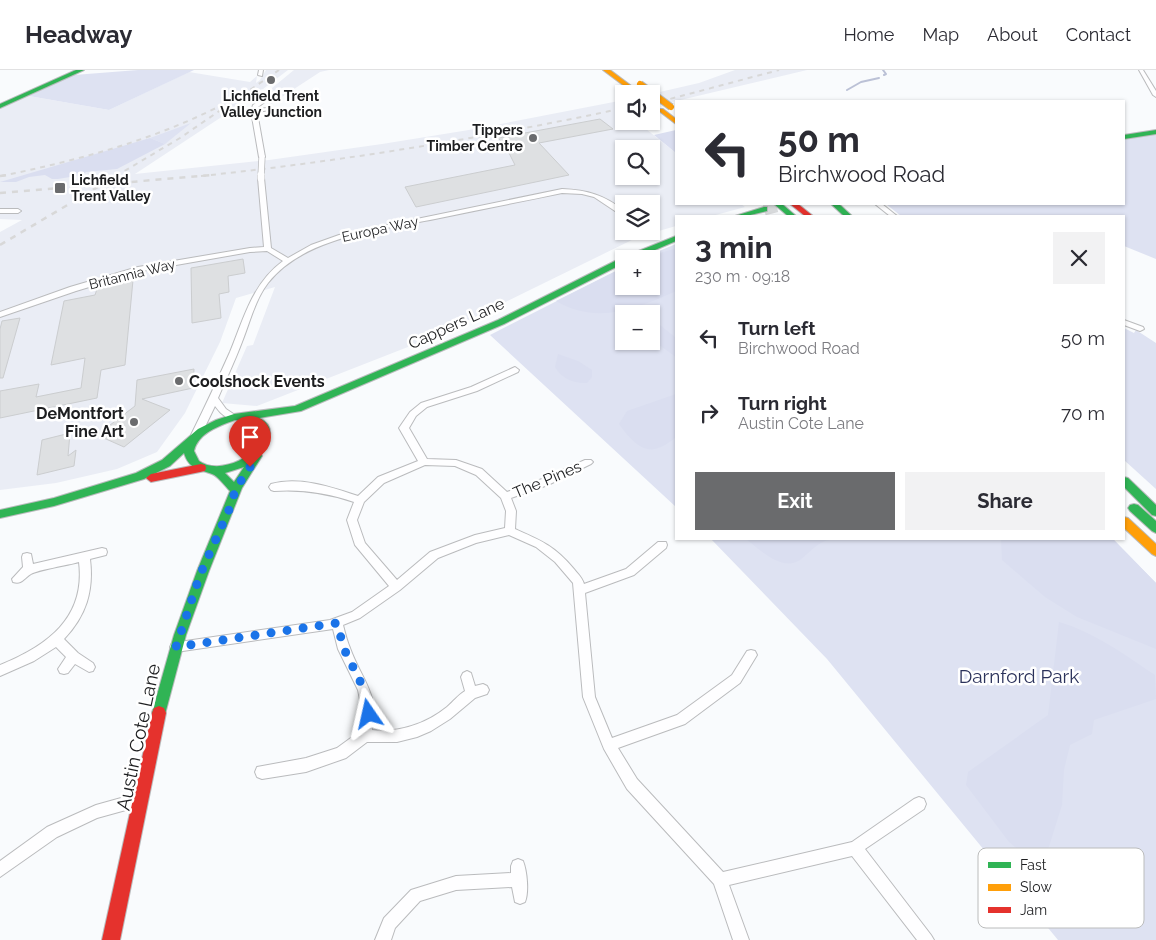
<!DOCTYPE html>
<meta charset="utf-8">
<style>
body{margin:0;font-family:Raleway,sans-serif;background:#f2f2f3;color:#2b2b33;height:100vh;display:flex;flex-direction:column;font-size:19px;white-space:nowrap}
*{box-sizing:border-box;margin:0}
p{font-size:16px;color:#7c7c81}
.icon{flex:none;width:28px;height:28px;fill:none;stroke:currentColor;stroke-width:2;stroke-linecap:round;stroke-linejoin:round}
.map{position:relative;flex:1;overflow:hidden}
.sheet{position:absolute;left:675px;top:145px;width:450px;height:325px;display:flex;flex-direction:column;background:#fff;border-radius:0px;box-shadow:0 1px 4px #0004}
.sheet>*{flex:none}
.hud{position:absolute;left:675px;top:30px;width:450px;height:105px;border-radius:0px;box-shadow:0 1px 4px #0004;background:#fff;color:#2b2b33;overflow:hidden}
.buttons{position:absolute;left:615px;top:15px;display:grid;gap:10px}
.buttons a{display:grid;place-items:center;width:45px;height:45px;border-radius:0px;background:#fff;box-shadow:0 1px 4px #0004;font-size:25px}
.pin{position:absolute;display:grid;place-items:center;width:42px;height:42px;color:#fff;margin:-51px -21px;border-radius:50% 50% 50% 0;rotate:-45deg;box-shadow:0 0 5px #0007}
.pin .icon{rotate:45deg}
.me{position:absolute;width:55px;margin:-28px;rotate:349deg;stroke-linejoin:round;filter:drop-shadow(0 0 4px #0008)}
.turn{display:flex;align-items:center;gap:18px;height:105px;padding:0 20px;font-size:22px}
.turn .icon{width:65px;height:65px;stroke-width:2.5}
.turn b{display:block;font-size:35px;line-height:42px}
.round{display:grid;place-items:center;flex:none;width:52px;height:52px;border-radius:0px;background:#f2f2f3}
.summary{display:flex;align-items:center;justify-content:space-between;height:85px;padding:0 20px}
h1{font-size:30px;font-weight:700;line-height:38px}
.action{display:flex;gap:10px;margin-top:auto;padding:10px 20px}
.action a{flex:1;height:58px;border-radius:0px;background:#6a6b6d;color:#fff;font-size:20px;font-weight:700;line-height:58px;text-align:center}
.action a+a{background:#f2f2f3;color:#2b2b33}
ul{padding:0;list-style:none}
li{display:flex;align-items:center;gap:15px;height:75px;padding:0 20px}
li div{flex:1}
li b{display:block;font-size:19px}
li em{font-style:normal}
header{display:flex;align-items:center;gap:30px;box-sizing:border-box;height:70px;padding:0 25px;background:#fff;border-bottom:1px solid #e1e1e2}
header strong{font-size:24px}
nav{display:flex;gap:28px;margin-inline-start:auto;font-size:18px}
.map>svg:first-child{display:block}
</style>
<header>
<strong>Headway</strong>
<nav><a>Home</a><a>Map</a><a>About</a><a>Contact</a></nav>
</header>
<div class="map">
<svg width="1156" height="870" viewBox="0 0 1156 870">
<rect width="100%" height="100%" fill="#f9fbfd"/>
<g fill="#eaedf5" fill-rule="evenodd">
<path d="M266 0H288L263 19 254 21 220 48 135 104 269 90 382 74 475 59 624 30V51H636L676 83V134H741L745 137 712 146H676V156L638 167 436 266 257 336 222 333 247 276 253 275 275 217 236 228 220 272 185 343 157 382 117 399 56 413 0 420V162L22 150 0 149V39L29 26 109 40 189 2 250 12 257 6 256 13 260 10ZM624 79H651V106H624ZM624 134H651V161H624Z"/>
<path d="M294 0H329L320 2 268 36 266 23Z"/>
<path d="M735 0H807L651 37V24L699 13Z"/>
</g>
<g fill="#dee2f2" fill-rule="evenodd">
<path d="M138 0H194L109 40 29 26 74 5Z"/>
<path d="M191 53 165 74 150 68Z"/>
<path d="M1156 64V189L1124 176V146H901L886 134H1124V70Z"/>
<path d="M676 174V437L490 265 624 197V216H651V189H640ZM624 244H651V271H624Z"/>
<path d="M1124 258 1134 263 1136 260 1156 273V419L1124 390Z"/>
<path d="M711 469H1113L1156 513V870H1058L827 589Z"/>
</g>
<g fill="#dadef0">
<path d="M676 60V83L654 65Z"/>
<path d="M150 68 165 74 117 99 86 102 82 105 58 109H52L45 105 29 107 16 112H0Z"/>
<path d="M676 178V221C637 239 596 255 556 231L624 197V216H651V189H642Z"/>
<path d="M651 248 676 268V287L651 269Z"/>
<path d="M558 284 578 291 592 300V307L587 313C574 314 561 308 555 297Z"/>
<path d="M676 324V367C671 371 665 376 658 378 642 385 627 365 619 354L627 341Z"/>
<path d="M746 469H844C838 470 831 469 825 471 815 475 808 484 800 490 782 502 759 479 746 469Z"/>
<path d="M1001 469H1113L1156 513V579L1077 547 1045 527 1002 490Z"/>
<path d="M1059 552C1094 562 1125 585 1155 605L1156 629 1094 650 1092 664 1070 675 1064 700 1062 735 1047 783 1035 794 1009 772 966 715 968 702 1048 645Z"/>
</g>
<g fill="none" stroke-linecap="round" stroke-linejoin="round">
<g stroke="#bbc1d6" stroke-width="2">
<path d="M883 0 886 4 884 5"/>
<path d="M847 20 861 12 879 8"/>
</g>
</g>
<g fill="#dee0e2" stroke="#cbcdcf">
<path d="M600 49 613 59 539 73 569 105 416 137 405 117 515 95 506 77 498 68Z"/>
<path d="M243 189 245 203 228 206 229 222 219 224 221 248 192 253 191 198Z"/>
<path d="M133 210 125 295 101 300 97 328 0 348V321L39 314 36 327 81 318 85 288 51 295 64 231 95 225 98 216Z"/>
<path d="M20 248 3 308H0V259L2 251Z"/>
<path d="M194 299 193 318 142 329 170 340 124 377 97 365 135 336 137 310Z"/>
<path d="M70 363 68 386 76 380 74 396 37 405 42 370Z"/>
</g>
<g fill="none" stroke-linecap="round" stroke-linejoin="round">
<path stroke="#d8dadc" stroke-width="13" stroke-dasharray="13 6" stroke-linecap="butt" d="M764 139 783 134"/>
<g stroke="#babbbd" stroke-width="2">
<g id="street">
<path d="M259 0H263L262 6 258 5Z"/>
<path d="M1139 0H1143L1156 21V27L1153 25Z"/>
<path d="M272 22 274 25 258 37 257 39 267 38 270 40 257 42 265 87 262 89 259 87 251 41 253 35Z"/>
<path d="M261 106 264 108 271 178 288 188 311 175 339 165 562 119C587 120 605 125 624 141V147L594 127 582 124 562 123C520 132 477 140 435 149 381 160 305 166 268 213 255 230 250 252 242 272 235 291 226 309 218 328L226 339 238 347 237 349C228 351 220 343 215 336L201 365 196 368 191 365C205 337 217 311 230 282 244 248 252 214 283 191L267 181 250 182 142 201 76 221 0 247V242L70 217 138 197 250 178 264 177 258 108Z"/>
<path d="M875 134H882L897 146H890Z"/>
<path d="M0 139H18L21 141 18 143H0Z"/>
<path d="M1124 250 1143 257 1144 259 1140 261 1124 255Z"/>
<path d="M515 297 519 300 518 302 477 321 427 337 416 346 409 358 427 389 456 390 482 399 507 422 542 409 585 390H591L593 392 591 394 548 415 511 428 516 441 515 459C540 470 555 476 573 498 577 503 582 507 584 514L626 499 658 472H666L667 475 666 478 634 505 585 523 595 627 612 668 677 645 732 605 747 581 751 580 755 581 757 585 740 613 685 654 618 678 637 709 723 802 852 772 914 729 919 727 924 729 926 734 924 739 865 779 931 865 934 870H917L852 786 729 815 749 870H733L714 814 627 719 604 679 583 627 573 513 555 492 536 477 509 465 476 473 438 488 400 520 360 548 343 555C345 563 347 571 350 578 362 611 379 622 372 660 399 663 426 654 447 637 453 632 458 625 465 621L461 607 463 603 467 601 471 603 475 616 483 614 487 616 489 620 487 624 475 628 450 649 431 661 417 667 397 672H367L346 688 306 702 262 709 257 707 255 702 257 697 306 688 337 678 359 662 363 644 358 620 338 579 333 559 176 582 172 581 170 577 172 573 330 550 352 542 389 516 355 475 347 450 354 432C327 423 303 419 274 421L271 420 269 417 271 414C299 406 331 417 358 426L378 407 418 391 399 358 410 342 421 333 471 317ZM425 395 455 396 476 405 501 428 506 441 505 458 475 465 430 482 397 510 365 473 357 450 364 432 384 413Z"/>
<path d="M102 478 106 479 107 482 106 485 90 489C94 521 86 546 64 569L78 583 93 593 95 597 93 601 89 602 75 594 68 603 64 604 60 603 58 599 66 587 56 577 34 591 0 606V595C47 576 86 548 79 492 69 495 37 500 31 504 24 508 22 515 13 512L12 509 23 497 22 487 23 484 27 483 31 484 33 494Z"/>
<path d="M139 723 144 725 146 730 144 735 97 748 57 767 0 807V791L47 757 96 735Z"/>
<path d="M518 789 523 791C527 801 529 822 525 832L520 834 515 832 512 817 456 820 420 831 395 858 391 870H375L384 848 411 820 456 806 511 803V796L513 791Z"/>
</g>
</g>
<g stroke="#babbbd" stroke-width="2">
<g id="fast">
<path d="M76 0H84L0 38V34Z"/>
<path d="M1156 60V64L1124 69V65Z"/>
<path d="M774 134H782L796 146H788Z"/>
<path d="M831 134H839L852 146H844Z"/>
<path d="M764 137H767V141L746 146H735Z"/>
<path d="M676 166V171L634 189H624V193L504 254 301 341 259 348C276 356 271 371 261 384L262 386 242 418 209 501 186 565 164 648 159 650 154 648 152 643 174 565 197 501 230 421C225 416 218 406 212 404 198 399 189 399 184 383L170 396 144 409 54 436 0 448V440L54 428 136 403 162 390 198 359 216 350 234 344 295 336 498 250 621 188ZM235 350 250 352 260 359C265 386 219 406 199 391L194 381C198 363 219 356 235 350ZM244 397 234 412 225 403Z"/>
<path d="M1124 407 1128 408 1156 435V446L1152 445 1124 417Z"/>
<path d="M1134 434 1138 435 1156 451V463L1152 461 1130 441 1128 438 1130 435Z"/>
</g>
</g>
<g stroke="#babbbd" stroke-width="2">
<g id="slow">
<path d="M603 0H610L642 24H635Z"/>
<path d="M659 39H663L676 49V54L659 41Z"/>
<path d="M1124 447 1128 448 1156 474V486L1152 484 1124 458Z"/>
</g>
</g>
<g stroke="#babbbd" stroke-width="2">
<g id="jam">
<path d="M790 134H798L813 146H805Z"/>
<path d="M201 394 205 395 206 398 205 401 151 412 146 408 151 404Z"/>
<path d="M159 636 164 638 166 643 120 870H102L152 643 154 638Z"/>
</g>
</g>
<use href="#street" fill="#fefeff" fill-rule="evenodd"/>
<use href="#fast" fill="#30b455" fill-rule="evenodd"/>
<use href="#slow" fill="#ff9f0a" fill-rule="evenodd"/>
<use href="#jam" fill="#e5322d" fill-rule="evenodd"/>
<g stroke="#d8d8d8" stroke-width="2" stroke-dasharray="5 5" stroke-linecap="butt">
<path d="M651 34 779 0"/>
<path d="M1 106C75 91 147 72 216 38"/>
<path d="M116 106 180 68 279 0"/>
<path d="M201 106C343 91 484 68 624 38"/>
</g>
<g stroke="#d8d8d8" stroke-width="2.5" stroke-dasharray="6 6" stroke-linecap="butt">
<path d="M0 106 7 105"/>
<path d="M0 123 213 105"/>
<path d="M0 175 118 105"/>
</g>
<g stroke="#babbbd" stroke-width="7" stroke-linecap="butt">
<path id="street-bridge-far1" d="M261 106 262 87"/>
</g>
<g stroke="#babbbd" stroke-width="8" stroke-linecap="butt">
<path id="street-bridge" d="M261 108V105"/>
</g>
<g stroke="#babbbd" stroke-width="8" stroke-linecap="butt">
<path id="slow-bridge" d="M640 14 671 37"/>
</g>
<use href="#street-bridge-far1" stroke="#fefeff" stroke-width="5.5"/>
<use href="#street-bridge" stroke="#fefeff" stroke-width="7"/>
<use href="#slow-bridge" stroke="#ff9f0a" stroke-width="6"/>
</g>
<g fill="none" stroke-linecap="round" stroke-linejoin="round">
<path stroke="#1a73e8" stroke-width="9" stroke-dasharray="0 16.2" d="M250 397 235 420 232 433 200 505 176 577 337 553 344 579 364 619 369 644"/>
</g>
<g fill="#6a6b6d" stroke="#fff" stroke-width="2">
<circle cx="271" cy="10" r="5"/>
<circle cx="533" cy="68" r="5"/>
<rect x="54" y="112" width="12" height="12" rx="2.5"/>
<circle cx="179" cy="311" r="5"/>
<circle cx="134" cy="352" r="5"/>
</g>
<g text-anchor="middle" stroke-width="5" stroke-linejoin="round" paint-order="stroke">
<g font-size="14" font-weight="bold" fill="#1d1e20" stroke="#fff">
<text x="271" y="31">Lichfield Trent<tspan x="271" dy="16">Valley Junction</tspan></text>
<text x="523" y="65" text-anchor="end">Tippers<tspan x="523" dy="16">Timber Centre</tspan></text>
<text x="71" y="115" text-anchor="start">Lichfield<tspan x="71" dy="16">Trent Valley</tspan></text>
</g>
<g font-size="14" fill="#1d1e20" stroke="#fff">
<text transform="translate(380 159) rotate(-12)" y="5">Europa Way</text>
<text transform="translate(132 204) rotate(-14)" y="5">Britannia Way</text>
</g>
<g font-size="16" fill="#1d1e20" stroke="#fff">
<text transform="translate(456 253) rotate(-24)" y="6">Cappers Lane</text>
<text transform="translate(547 409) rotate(-23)" y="6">The Pines</text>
</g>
<g font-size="16" font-weight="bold" fill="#1d1e20" stroke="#fff" text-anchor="start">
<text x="189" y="317">Coolshock Events</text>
<text x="124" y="349" text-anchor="end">DeMontfort<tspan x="124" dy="18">Fine Art</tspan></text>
</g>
<g font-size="19" fill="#2b325b" stroke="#fff">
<text x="1019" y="613">Darnford Park</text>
</g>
<g font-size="19" fill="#1d1e20" stroke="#fff">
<text transform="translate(138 667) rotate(-78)" y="7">Austin Cote Lane</text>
</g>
</g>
<rect x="978" y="778" width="166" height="80" rx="8" fill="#fff" stroke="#bbbcbc" stroke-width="1"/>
<rect x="988" y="792" width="23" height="6" fill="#30b455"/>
<rect x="988" y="814" width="23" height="7" fill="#ff9f0a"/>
<rect x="988" y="837" width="23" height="6" fill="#e5322d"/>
<g font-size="14" fill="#1d1e20">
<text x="1020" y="800">Fast</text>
<text x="1020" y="822">Slow</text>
<text x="1020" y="845">Jam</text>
</g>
</svg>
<div class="buttons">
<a><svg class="icon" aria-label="sound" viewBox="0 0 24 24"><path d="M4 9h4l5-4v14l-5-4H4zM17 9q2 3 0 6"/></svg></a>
<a><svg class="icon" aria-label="search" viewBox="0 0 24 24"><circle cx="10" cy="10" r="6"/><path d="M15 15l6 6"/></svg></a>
<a><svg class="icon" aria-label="layers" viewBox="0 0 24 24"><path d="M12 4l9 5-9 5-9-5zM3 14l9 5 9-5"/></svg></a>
<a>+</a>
<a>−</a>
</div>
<div class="pin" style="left:250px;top:397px;background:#d93025"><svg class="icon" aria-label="arrive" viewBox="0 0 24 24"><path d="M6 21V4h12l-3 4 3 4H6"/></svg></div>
<svg class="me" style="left:369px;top:644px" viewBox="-20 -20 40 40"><path d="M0-17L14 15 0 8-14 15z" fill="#1a73e8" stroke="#fff" stroke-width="4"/></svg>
<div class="hud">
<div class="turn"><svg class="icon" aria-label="left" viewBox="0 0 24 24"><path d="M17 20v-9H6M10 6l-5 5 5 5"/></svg><div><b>50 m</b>Birchwood Road</div></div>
</div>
<section class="sheet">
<div class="summary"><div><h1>3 min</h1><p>230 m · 09:18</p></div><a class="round"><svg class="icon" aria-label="close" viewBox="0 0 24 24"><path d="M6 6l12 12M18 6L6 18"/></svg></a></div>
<ul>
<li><svg class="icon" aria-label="left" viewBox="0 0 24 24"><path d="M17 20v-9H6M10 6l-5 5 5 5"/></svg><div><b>Turn left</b><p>Birchwood Road</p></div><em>50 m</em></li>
<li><svg class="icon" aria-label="right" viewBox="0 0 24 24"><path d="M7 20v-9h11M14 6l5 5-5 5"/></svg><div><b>Turn right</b><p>Austin Cote Lane</p></div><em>70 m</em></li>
</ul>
<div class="action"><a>Exit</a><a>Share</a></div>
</section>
</div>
